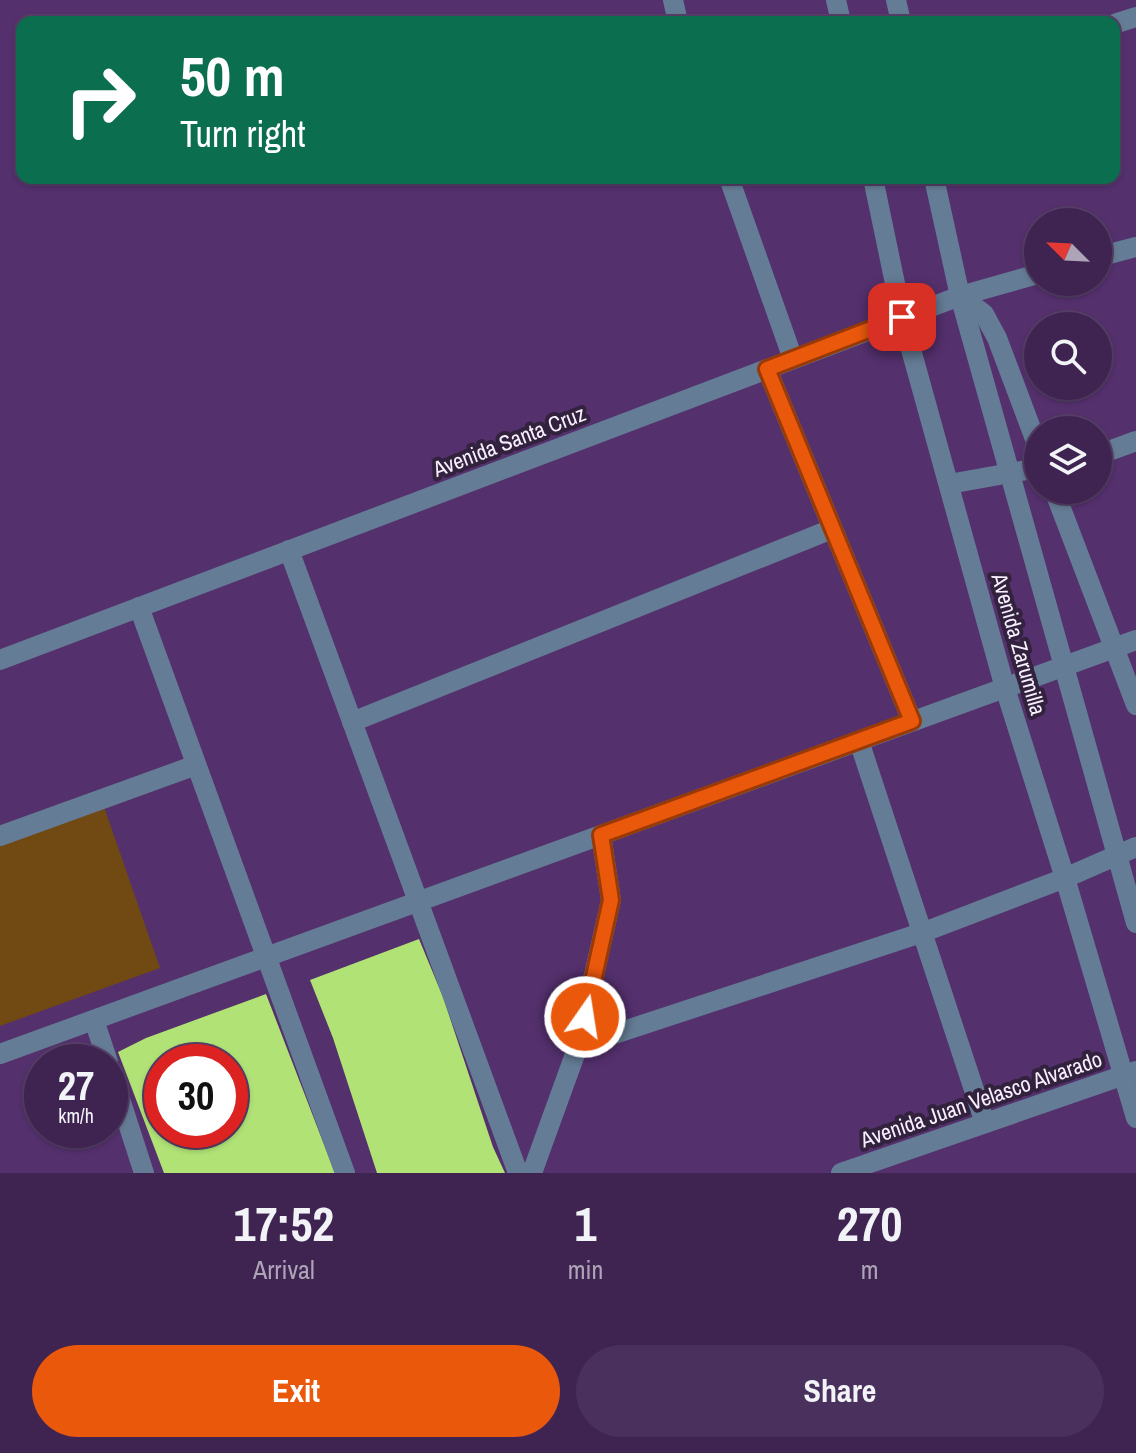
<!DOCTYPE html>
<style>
body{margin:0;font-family:"Archivo Narrow",sans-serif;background:#4a305c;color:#f1f3f6;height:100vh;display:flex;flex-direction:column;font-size:30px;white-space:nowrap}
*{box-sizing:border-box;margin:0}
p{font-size:26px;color:#ada4b8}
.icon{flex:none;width:44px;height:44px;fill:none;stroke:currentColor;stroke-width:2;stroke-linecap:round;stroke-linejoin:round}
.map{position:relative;height:1173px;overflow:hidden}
.details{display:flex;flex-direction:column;background:#3f2452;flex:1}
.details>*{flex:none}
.hud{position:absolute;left:16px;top:16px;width:1104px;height:168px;border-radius:16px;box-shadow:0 2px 6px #0004,0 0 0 2px #584169;background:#0b6e4f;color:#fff;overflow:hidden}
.needle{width:52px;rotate:294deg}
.buttons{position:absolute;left:1024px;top:208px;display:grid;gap:16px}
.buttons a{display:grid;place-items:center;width:88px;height:88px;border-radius:50%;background:#3f2452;box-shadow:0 2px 6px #0004,0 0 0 2px #584169;font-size:40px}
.speed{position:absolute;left:24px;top:1044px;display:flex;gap:16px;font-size:40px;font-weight:700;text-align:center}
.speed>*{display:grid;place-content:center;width:104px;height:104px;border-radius:50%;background:#3f2452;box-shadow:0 2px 6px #0004,0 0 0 2px #584169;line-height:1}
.speed small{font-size:20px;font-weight:400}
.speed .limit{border:12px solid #d22;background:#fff;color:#111}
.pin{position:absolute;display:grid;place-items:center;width:68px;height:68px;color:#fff;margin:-34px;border-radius:16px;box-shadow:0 4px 12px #0006}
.me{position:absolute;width:88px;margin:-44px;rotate:13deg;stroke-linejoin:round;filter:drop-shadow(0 0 6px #0008)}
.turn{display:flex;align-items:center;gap:28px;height:168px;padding:0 32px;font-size:36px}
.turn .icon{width:104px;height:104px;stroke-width:2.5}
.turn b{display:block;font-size:56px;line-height:68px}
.eta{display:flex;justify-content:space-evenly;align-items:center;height:136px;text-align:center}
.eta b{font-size:48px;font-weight:800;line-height:56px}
.cta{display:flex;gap:16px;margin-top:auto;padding:16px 32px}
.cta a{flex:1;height:92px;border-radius:48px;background:#ea580c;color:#fff;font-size:32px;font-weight:800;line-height:92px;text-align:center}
.cta a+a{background:#4a305c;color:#f1f3f6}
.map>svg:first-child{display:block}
</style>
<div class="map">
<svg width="1136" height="1173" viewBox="0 0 1136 1173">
<rect width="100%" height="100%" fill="#54306d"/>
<path fill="#704913" d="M103 804 160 968 0 1026V841Z"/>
<g fill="#b0e276" fill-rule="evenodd">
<path d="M419 939 443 997 493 1147 505 1173H377L333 1038 310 980Z"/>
<path d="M266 994 335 1173H164L118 1052 146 1038ZM162 1062H230V1130H162Z"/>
</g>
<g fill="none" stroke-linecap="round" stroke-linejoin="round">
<g stroke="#647c95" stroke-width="20">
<path d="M673 0 678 22"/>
<path d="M1114 24 1136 17"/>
<path d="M729 178 793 359"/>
<path d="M960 296 984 314 997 338 1038 447"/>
<path d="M767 369 912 721"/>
<path d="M1098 455 1136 441"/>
<path d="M949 484 1038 468"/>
<path d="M1054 490 1136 705"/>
<path d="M289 550 518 1173"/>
<path d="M139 607 345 1173"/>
<path d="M352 722 832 529"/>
<path d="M859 741 985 1123"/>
<path d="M0 836 196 765"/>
<path d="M94 1020 108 1062"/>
<path d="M578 1046 924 932 1065 878 1136 847"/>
<path d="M0 1054 1136 640"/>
<path d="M110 1068 144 1173"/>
<path d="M532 1173 578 1046 611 900 601 835"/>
<path d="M841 1173 1136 1071"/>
</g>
<g stroke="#647c95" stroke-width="20">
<path d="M836 0 841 22"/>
<path d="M896 0 901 22"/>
<path d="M873 178 902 317 1005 688 1065 878 1136 1118"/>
<path d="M934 178 960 296 1136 923"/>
<path d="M1098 257 1136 247"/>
<path d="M0 660 960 296 1038 274"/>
</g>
</g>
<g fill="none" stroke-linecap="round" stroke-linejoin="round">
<g stroke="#983908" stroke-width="20">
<path id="route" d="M585 1017 611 900 601 835 912 721 767 369 902 317"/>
</g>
<use href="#route" stroke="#ea580c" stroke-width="14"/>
</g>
<g text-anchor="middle" stroke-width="8" stroke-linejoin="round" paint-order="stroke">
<g font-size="22" fill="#f8f0ff" stroke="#32223d">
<text transform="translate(509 441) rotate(-21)" y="8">Avenida Santa Cruz</text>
<text transform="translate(1019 644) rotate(74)" y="8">Avenida Zarumilla</text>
<text transform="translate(981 1099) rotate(-19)" y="8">Avenida Juan Velasco Alvarado</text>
</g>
</g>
</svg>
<div class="buttons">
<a><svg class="needle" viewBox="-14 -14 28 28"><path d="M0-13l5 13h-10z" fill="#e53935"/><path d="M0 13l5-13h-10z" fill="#ada4b8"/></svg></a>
<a><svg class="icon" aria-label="search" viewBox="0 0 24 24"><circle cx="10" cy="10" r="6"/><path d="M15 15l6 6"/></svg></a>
<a><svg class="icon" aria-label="layers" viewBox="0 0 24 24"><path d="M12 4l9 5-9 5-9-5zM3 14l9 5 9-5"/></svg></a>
</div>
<div class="speed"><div>27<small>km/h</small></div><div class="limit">30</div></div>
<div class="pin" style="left:902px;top:317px;background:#d93025"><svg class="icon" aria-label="arrive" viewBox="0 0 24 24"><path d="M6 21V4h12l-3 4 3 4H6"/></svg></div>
<svg class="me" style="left:585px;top:1017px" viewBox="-20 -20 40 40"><circle r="17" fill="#ea580c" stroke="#fff" stroke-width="3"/><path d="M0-11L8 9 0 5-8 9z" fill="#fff"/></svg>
<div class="hud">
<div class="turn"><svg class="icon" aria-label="right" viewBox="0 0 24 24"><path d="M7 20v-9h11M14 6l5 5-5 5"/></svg><div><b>50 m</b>Turn right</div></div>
</div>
</div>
<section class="details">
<div class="eta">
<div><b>17:52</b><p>Arrival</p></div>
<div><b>1</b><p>min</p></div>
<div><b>270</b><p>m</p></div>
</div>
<div class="cta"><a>Exit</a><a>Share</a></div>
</section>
